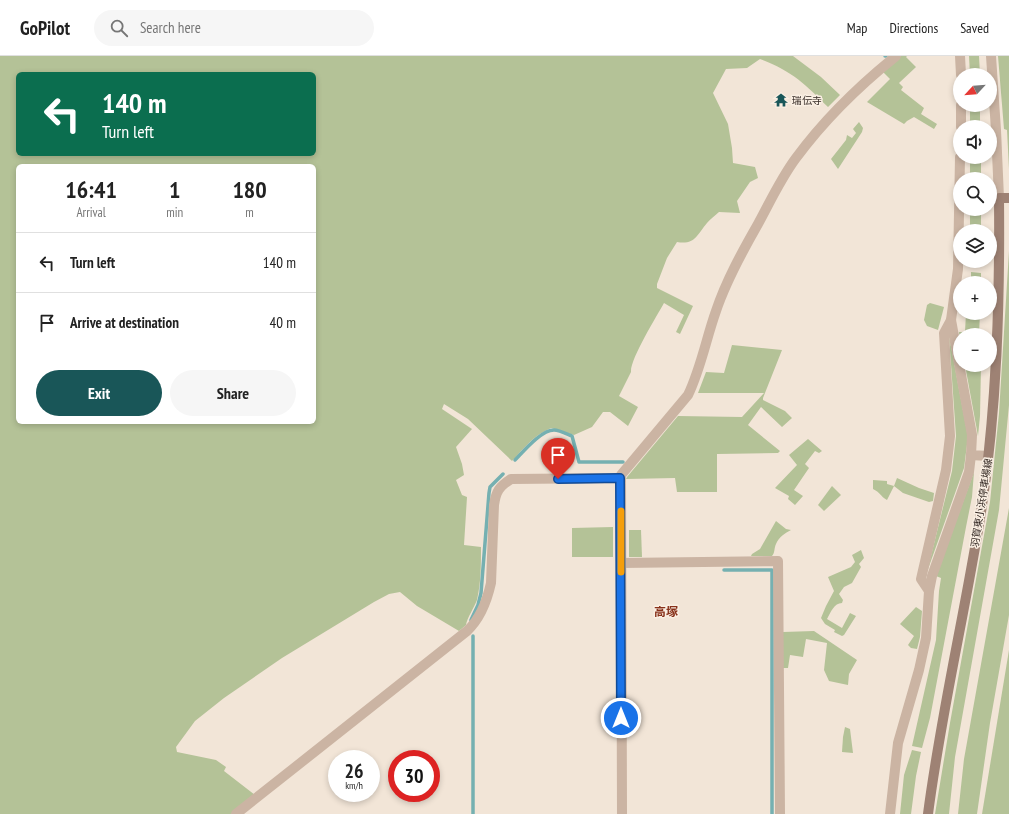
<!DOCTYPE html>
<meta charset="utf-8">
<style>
body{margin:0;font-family:"PT Sans Narrow","Noto Sans JP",sans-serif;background:#f6f6f6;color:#222;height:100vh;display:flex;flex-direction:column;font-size:15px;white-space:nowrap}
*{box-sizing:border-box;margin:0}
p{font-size:13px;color:#767676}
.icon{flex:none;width:22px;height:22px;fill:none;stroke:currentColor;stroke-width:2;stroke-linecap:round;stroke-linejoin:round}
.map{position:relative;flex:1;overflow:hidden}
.sheet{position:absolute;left:16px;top:108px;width:300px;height:260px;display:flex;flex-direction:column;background:#fff;border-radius:6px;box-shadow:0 2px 6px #0003}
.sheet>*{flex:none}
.top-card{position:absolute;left:16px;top:16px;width:300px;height:84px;border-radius:6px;box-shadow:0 2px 6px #0003;background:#0b6e4f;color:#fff;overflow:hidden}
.needle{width:26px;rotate:244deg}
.tools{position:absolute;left:953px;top:12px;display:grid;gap:8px}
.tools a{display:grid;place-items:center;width:44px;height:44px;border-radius:50%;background:#fff;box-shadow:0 2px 6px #0003;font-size:20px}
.speed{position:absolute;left:328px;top:694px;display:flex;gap:8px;font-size:20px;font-weight:700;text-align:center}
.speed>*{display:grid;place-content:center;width:52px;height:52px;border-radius:50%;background:#fff;box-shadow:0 2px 6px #0003;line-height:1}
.speed small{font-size:10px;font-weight:400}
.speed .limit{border:6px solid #d22;background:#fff;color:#111}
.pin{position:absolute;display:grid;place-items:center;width:34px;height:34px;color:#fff;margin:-41px -17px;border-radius:50% 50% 50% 0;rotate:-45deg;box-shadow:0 0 4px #0007}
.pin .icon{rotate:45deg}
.me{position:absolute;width:44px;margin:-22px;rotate:0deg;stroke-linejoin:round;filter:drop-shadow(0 0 3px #0008)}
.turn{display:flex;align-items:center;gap:14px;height:84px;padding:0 20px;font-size:18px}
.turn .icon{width:52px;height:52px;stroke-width:2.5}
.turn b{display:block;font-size:28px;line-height:34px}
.eta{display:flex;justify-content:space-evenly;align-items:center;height:68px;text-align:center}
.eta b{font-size:24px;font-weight:600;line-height:28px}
.action{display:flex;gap:8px;margin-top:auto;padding:8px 20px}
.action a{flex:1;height:46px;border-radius:24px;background:#195658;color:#fff;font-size:16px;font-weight:600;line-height:46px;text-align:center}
.action a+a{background:#f6f6f6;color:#222}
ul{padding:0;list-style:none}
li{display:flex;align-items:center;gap:12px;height:60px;padding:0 20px;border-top:1px solid #e0e0e0}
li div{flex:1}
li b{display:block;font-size:15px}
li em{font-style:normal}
header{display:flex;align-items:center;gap:24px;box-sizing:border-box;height:56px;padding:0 20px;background:#fff;border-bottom:1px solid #e0e0e0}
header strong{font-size:19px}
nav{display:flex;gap:22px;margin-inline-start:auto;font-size:14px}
.search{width:280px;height:36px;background:#f6f6f6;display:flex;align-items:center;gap:10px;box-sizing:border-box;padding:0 14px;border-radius:22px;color:#767676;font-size:15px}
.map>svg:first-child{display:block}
</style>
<header>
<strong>GoPilot</strong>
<div class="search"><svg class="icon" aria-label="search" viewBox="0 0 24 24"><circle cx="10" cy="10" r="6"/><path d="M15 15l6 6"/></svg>Search here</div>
<nav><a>Map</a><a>Directions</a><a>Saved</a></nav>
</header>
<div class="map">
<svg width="1009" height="758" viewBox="0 0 1009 758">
<rect width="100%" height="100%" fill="#f2e5d7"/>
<g fill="#b4c297" fill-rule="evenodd">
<path d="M0 0H793L821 21 840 39 828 51C805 28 792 15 760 3L747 12 726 13 713 37 728 68 732 92 733 107 755 111 758 122 750 126 737 145 740 157 719 156C715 160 710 163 707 167 697 179 695 189 677 186L667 202 657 228V232L693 250 680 278 676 276 684 259 664 247C657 260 630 303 631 316L619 340 638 351 628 370 610 356H603L592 371 574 379 551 372C534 379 524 392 512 405L468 363 444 348 442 353 472 373 456 391 462 408 464 419 456 424 462 439 467 441 464 489 481 491C481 508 481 527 477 544 474 552 467 562 466 569L459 575 417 550 400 536 389 538 374 546 282 602 224 642 195 665 176 691 177 696 216 704 226 711 224 715 255 739 231 758H0ZM18 18H314V98H18ZM18 110H314V366H18Z"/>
<path d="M901 0H907L906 1 916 11 899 27 903 31 901 34 924 52 921 58 937 68 934 73 914 61 907 65 904 68 867 46 890 23 882 15Z"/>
<path d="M969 0H979L980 19H970Z"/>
<path d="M998 0H1009V113L1007 74 1004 73Z"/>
<rect x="970" y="49" width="10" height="22"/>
<path d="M859 66 863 72 862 76 838 113 831 103 846 84 847 79 852 82 856 77 853 73Z"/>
<rect x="970" y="101" width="11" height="22"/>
<rect x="970" y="153" width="11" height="22"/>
<path d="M1009 195V349L999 454 955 701 949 758H935L950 667 990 446 999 357Z"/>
<path d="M971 216 981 217V227H971Z"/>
<path d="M930 247 944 251 938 274 927 270 924 264 927 249Z"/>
<path d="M966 257H980L979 279H960V284L959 276H965Z"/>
<path d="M949 280 968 381 964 412 927 516 952 415 956 380Z"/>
<path d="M732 289 782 294 763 342V344L785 355 792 362 782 371 761 351 748 369 780 395 778 397 717 398V436H677L675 422 626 423 627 421 678 360 742 361 764 337H698L706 316 724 317Z"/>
<path d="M965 309H981L980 360 978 380Z"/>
<path d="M808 383 822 395 819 397 815 395 805 408 809 412 794 434 803 440 795 449 788 443 789 440 775 432 797 409 789 399Z"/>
<path d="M974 416 972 441 966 471 930 662 922 692 912 690 936 584 939 535 941 522 936 520Z"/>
<path d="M897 422 919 432 934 437 933 445 929 446 903 437 894 430 887 444C880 440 881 437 873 433V424L887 425V428L894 430Z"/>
<path d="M832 430 841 439 824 455 818 449Z"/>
<path d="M1009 452V559L990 667 977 758H958L964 703Z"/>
<path d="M776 465 786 473 791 474C785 477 779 481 776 488 774 492 775 497 772 500H751L752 498 760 493Z"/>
<path d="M613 471V501H572V472Z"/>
<path d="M629 474H641L642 501H629Z"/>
<path d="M861 494 864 502 859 508 861 511 852 527 844 531 839 538 843 544 842 547C834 547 831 556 827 563L842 572 850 557 856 560 844 579 842 580 834 576 835 574 825 568 821 562 826 550 834 535 828 521 851 511 855 506 852 499Z"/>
<path d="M916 551 922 555 920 581 917 593 911 592 908 589 914 580 900 568Z"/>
<path d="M814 575 857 604 849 618 848 629 829 625 824 614 827 587 806 583 803 601 790 599 788 612H783V576Z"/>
<path d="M1009 594V758H982Z"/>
<path d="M845 671 850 673 853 697 842 696 843 681Z"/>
<path d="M912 694 921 696 916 720 911 758H900L904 719Z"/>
</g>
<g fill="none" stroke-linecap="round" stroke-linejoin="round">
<g stroke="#75b0b1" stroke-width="3.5">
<path d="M885 0H886"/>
<path d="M515 404C523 396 541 374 554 374 559 374 567 378 572 380L579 406H623"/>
<path d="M724 514H772V758"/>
<path d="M471 564 478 549 481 537 489 437 490 431 503 418"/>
<path d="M473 580V758"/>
</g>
<g stroke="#cbb4a3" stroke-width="10">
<path d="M960 0 961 19"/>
<path d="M991 0 996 74 999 142"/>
<path d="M961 71V49"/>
<path d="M951 264 972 379 971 399 988 400"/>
<path d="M621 507 778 505 780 758"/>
<path d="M929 535 932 520 969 416 971 399"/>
<path d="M236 758 467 575C481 562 487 545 491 527L494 449C496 435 499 431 511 423L621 422"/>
<path d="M622 758 621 419 688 339C701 312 706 283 716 255 726 225 742 196 758 168 770 146 781 122 796 102 824 64 860 29 896 0"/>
<path d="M890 758 898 687 919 614 926 582 929 535 921 523 946 414 950 380 944 277 951 264 958 213 960 101"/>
</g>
<path stroke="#9e8274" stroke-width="10" d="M928 758C941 657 965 557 981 456 997 353 1000 247 999 142H1009"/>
</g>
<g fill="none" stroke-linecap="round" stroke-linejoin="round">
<g stroke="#114b97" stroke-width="10">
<path id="route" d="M558 423 620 422 621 662"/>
</g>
<use href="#route" stroke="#1a73e8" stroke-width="7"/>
<path stroke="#f59e0b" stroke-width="7" d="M621 455V516"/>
</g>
<defs>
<g id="temple-bare" transform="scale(1.08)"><path d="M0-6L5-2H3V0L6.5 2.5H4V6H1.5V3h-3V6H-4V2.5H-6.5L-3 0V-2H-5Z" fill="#195658" stroke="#faefe3" stroke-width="2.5" paint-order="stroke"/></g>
</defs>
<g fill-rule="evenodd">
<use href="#temple-bare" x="781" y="44"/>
</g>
<g text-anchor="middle" stroke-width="3" stroke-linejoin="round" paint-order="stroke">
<g font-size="10" fill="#352a25" stroke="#faefe3" text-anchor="start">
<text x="792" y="48">瑞伝寺</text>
</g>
<g font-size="10" fill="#352a25" stroke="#faefe3">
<text transform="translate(981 447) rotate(-81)" y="4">羽賀東小浜停車場線</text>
</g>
<g font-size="12" font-weight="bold" fill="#88311a" stroke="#faefe3">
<text x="666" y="560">高塚</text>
</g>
</g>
</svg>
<div class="tools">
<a><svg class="needle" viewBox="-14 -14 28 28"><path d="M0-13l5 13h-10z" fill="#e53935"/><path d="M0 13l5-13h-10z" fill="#767676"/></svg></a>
<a><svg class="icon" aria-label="sound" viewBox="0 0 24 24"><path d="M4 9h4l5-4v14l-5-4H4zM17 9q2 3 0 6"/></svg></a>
<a><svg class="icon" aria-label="search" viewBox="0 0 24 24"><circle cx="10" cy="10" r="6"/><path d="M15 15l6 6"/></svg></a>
<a><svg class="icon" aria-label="layers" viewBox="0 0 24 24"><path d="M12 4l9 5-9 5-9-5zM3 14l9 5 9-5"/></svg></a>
<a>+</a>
<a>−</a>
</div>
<div class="speed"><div>26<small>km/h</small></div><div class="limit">30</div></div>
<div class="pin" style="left:558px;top:423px;background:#d93025"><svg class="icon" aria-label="arrive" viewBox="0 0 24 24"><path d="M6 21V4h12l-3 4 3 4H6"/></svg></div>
<svg class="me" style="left:621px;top:662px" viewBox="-20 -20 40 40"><circle r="17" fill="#1a73e8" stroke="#fff" stroke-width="3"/><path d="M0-11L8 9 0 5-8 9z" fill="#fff"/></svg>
<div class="top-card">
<div class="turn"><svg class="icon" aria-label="left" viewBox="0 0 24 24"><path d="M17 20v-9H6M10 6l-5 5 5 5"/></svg><div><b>140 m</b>Turn left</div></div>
</div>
<section class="sheet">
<div class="eta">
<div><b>16:41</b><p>Arrival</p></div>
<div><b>1</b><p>min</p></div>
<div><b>180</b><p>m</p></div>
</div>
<ul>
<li><svg class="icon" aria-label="left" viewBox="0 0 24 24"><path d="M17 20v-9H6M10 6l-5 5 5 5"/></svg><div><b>Turn left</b></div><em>140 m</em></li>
<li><svg class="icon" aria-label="arrive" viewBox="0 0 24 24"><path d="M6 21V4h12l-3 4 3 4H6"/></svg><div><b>Arrive at destination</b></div><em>40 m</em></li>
</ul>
<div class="action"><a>Exit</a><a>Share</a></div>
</section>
</div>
